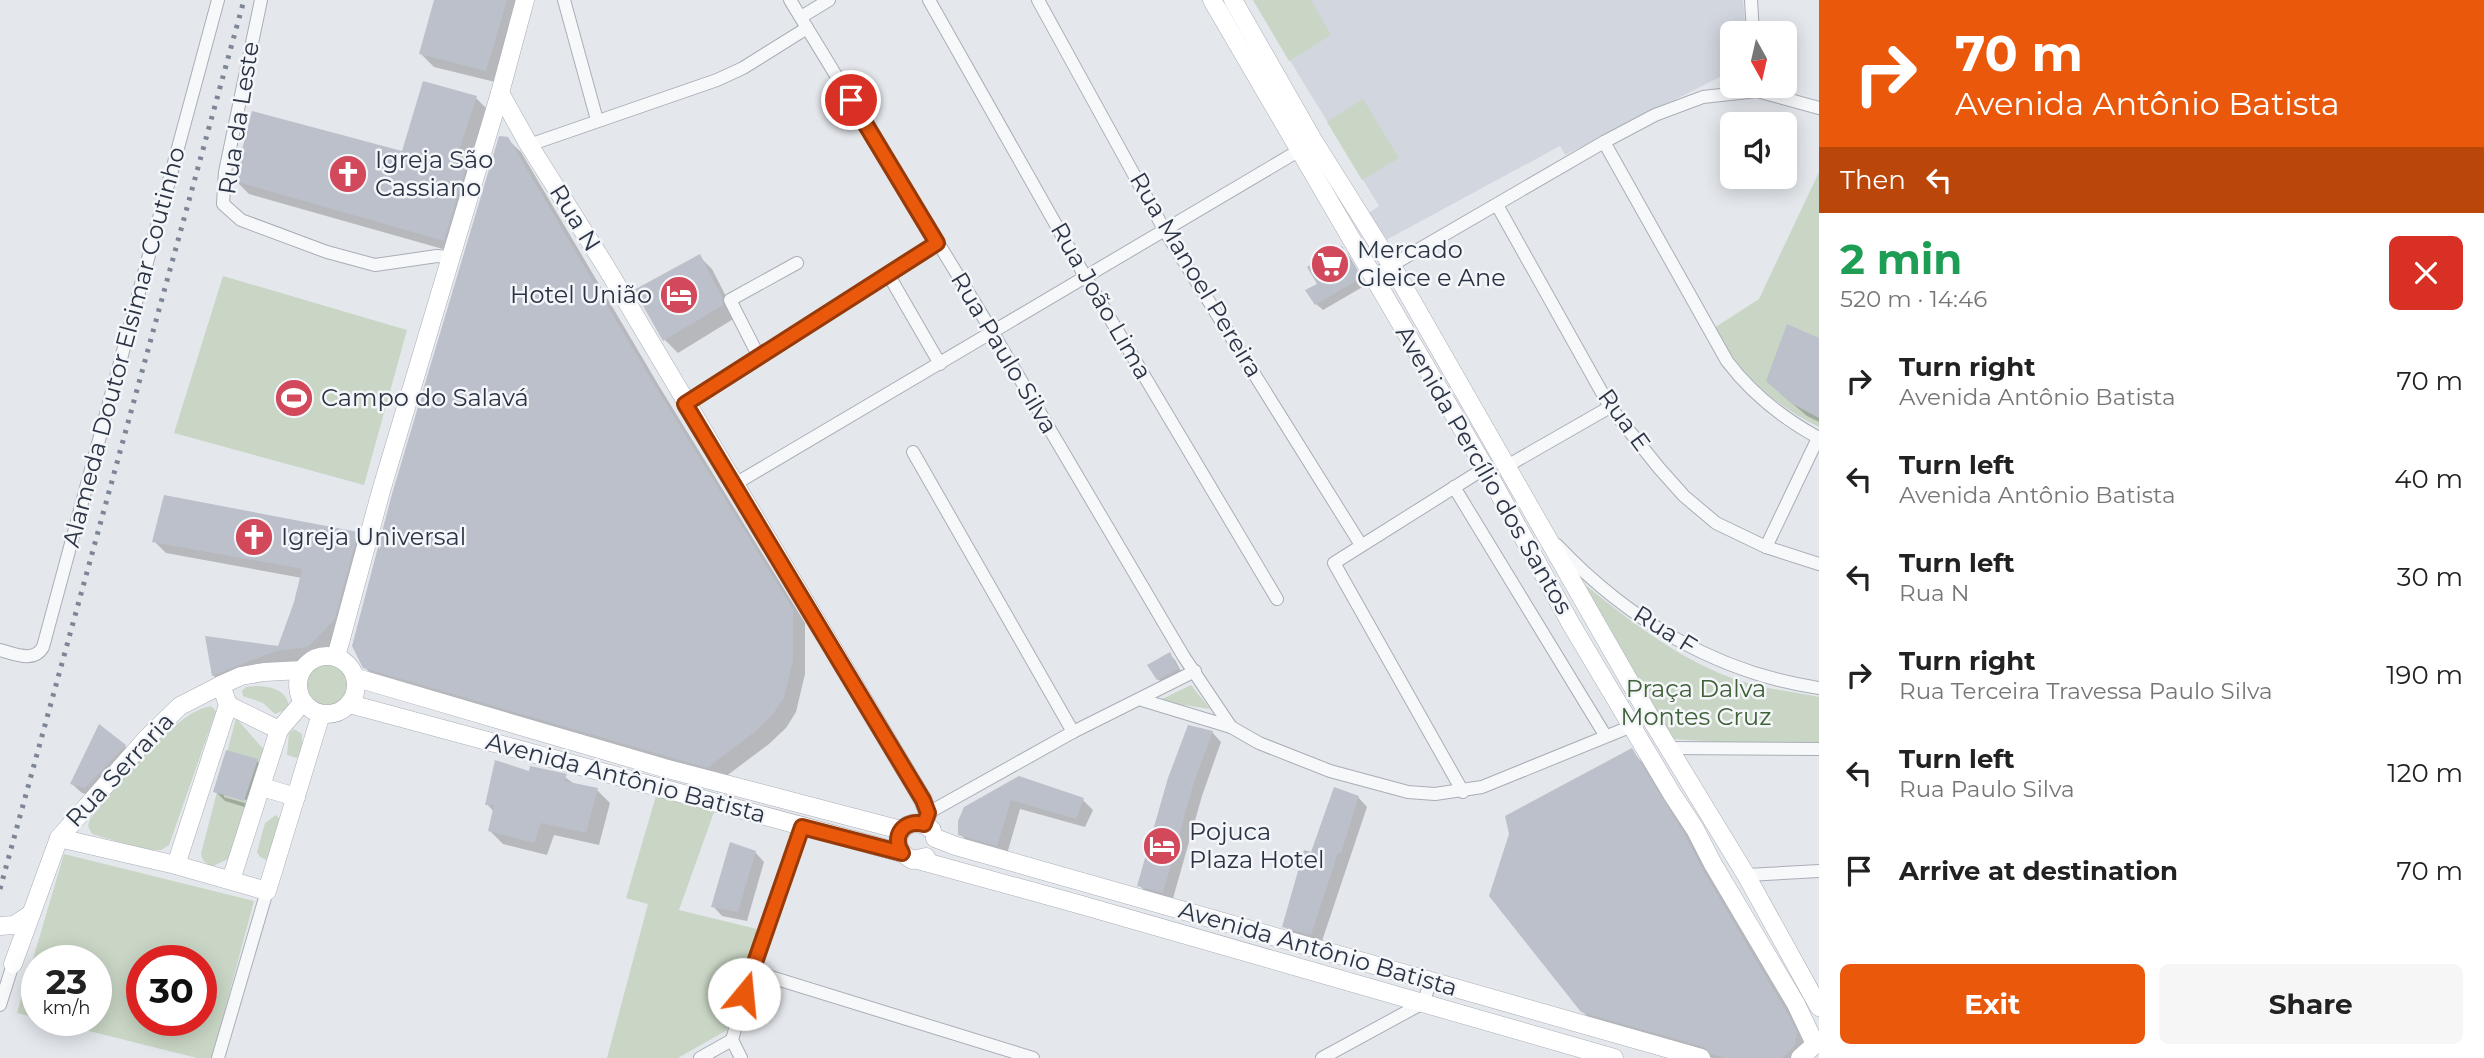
<!DOCTYPE html>
<meta charset="utf-8">
<style>
body{margin:0;font-family:Montserrat,sans-serif;background:#f6f6f6;color:#222;height:100vh;display:flex;flex-direction:column;font-size:26px;white-space:nowrap}
*{box-sizing:border-box;margin:0}
p{font-size:23px;color:#767676}
.icon{flex:none;width:38px;height:38px;fill:none;stroke:currentColor;stroke-width:2;stroke-linecap:round;stroke-linejoin:round}
.map{position:relative;flex:1;overflow:hidden}
.details{display:flex;flex-direction:column;background:#fff;width:665px}
.details>*{flex:none}
.top-card{background:#ea580c;color:#fff;overflow:hidden}
.needle{width:46px;rotate:172deg}
.tools{position:absolute;left:1720px;top:21px;display:grid;gap:14px}
.tools a{display:grid;place-items:center;width:77px;height:77px;border-radius:10px;background:#fff;box-shadow:0 4px 18px #0003;font-size:35px}
.speed{position:absolute;left:21px;top:945px;display:flex;gap:14px;font-size:35px;font-weight:700;text-align:center}
.speed>*{display:grid;place-content:center;width:91px;height:91px;border-radius:50%;background:#fff;box-shadow:0 4px 18px #0003;line-height:1}
.speed small{font-size:18px;font-weight:400}
.speed .limit{border:10px solid #d22;background:#fff;color:#111}
.pin{position:absolute;display:grid;place-items:center;width:60px;height:60px;color:#fff;margin:-30px;border:4px solid #fff;border-radius:50%;box-shadow:0 2px 7px #0007}
.me{position:absolute;width:77px;margin:-38px;rotate:17deg;stroke-linejoin:round;filter:drop-shadow(0 0 5px #0008)}
.turn{display:flex;align-items:center;gap:24px;height:147px;padding:0 21px;font-size:32px}
.turn .icon{width:91px;height:91px;stroke-width:2.5}
.turn b{display:block;font-size:49px;line-height:60px}
.then{display:flex;align-items:center;height:66px;padding:0 21px;background:#0003;gap:14px;font-size:26px}
.round{display:grid;place-items:center;flex:none;width:74px;height:74px;border-radius:10px;background:#f6f6f6}
.summary{display:flex;align-items:center;justify-content:space-between;height:119px;padding:0 21px}
h1{font-size:42px;font-weight:700;line-height:52px;color:#1e9e55}
.cta{display:flex;gap:14px;margin-top:auto;padding:14px 21px}
.cta a{flex:1;height:80px;border-radius:10px;background:#ea580c;color:#fff;font-size:28px;font-weight:700;line-height:80px;text-align:center}
.cta a+a{background:#f6f6f6;color:#222}
ul{padding:0;list-style:none}
li{display:flex;align-items:center;gap:21px;height:98px;padding:0 21px}
li div{flex:1}
li b{display:block;font-size:26px}
li em{font-style:normal}
main{display:flex;flex:1;min-height:0}
.map>svg:first-child{display:block}
</style>
<main>
<div class="map">
<svg width="1819" height="1058" viewBox="0 0 1819 1058">
<rect width="100%" height="100%" fill="#e4e7ec"/>
<path fill="#d2d6de" d="M1253 0H1743L1746 33H1732V71L1565 155 1560 146 1386 240 1369 213 1379 206Z"/>
<g fill="#c9d6c5" fill-rule="evenodd">
<path d="M1253 0H1311L1331 35 1289 61Z"/>
<path d="M1363 99 1399 158 1362 180 1327 122Z"/>
<path d="M1819 172V427C1773 405 1739 372 1714 328L1759 299Z"/>
<path d="M223 276 407 330 364 485 174 433Z"/>
<path d="M1578 579C1625 617 1672 655 1729 677 1757 688 1789 691 1819 697V742H1717L1673 739Z"/>
<circle cx="327" cy="684" r="21"/>
<path d="M1191 685 1210 709 1158 701Z"/>
<path d="M255 686C271 686 288 690 289 708L275 714 263 703 243 696 242 691 246 687Z"/>
<path d="M211 706 216 711 169 845 161 850H146L92 834 88 826 90 819C115 789 173 712 211 706Z"/>
<path d="M236 718 265 751 264 760 228 859 211 867 203 860 201 854Z"/>
<path d="M294 729 302 734V751L297 758 287 755 289 733Z"/>
<path d="M656 796 714 812 679 910 757 929 727 1030 678 1058H607L648 904 626 898Z"/>
<path d="M276 815 281 821 269 861 260 857 257 852 265 823Z"/>
<path d="M64 854 254 901 212 1058H197L45 1020H96V961H37V1018L17 1013ZM142 961H201V1020H142Z"/>
</g>
<g fill="#0003" fill-rule="evenodd">
<path d="M436 0H524L499 83 434 67 421 54Z"/>
<path d="M476 98 489 111 457 253 249 194 236 181 404 153Z"/>
<path d="M507 139 521 152 659 386 805 623V674L796 712 786 728 769 744 721 780 378 680 364 667Z"/>
<path d="M1342 248 1348 254 1366 285 1323 310 1316 304Z"/>
<path d="M699 256 712 269 734 312 735 318 678 353 665 340 636 290Z"/>
<path d="M1819 340V422L1807 416 1781 394Z"/>
<path d="M357 533 369 545 346 631 320 659 289 663 225 687 213 675 279 648 296 602 302 578 166 553 154 541Z"/>
<path d="M1169 654 1175 660 1183 675 1164 685 1158 679Z"/>
<path d="M1212 732 1221 742 1202 796 1172 902 1149 895 1139 885Z"/>
<path d="M125 746 134 756 96 797 82 793 72 784Z"/>
<path d="M1631 751 1644 764 1698 850 1802 1031 1809 1047 1808 1058H1713L1596 1025 1582 1011Z"/>
<path d="M257 761 266 771 254 810 225 801 215 791ZM224 793 253 802 252 805 224 797Z"/>
<path d="M562 775 576 785 597 790 610 803 599 845 554 835 547 855 503 844 490 831 494 812 487 804Z"/>
<path d="M1019 778 1083 800 1093 810 1085 827 1020 809 1007 854 970 844 960 834Z"/>
<path d="M1358 797 1367 807 1321 944 1294 936 1284 926 1313 854Z"/>
<path d="M755 852 764 862 747 921 722 916 713 906Z"/>
</g>
<g fill="#bbc0ca">
<path d="M434 0H507L486 71 419 54Z"/>
<path d="M423 81 477 96 454 165 466 167 444 241 234 181 252 111 402 151Z"/>
<path d="M499 136 508 137 646 371 793 609V660L784 698 773 714 756 731 707 768 363 668 352 646 392 494Z"/>
<path d="M1342 246 1361 278 1315 305 1305 290 1317 284 1307 267Z"/>
<path d="M700 254 722 297 723 305 663 341 634 290Z"/>
<path d="M1787 324 1819 338V418L1791 403 1766 381Z"/>
<path d="M164 495 358 532 335 619 308 647 276 651 212 676 205 636 278 646 294 602 302 569 152 542Z"/>
<path d="M1170 652 1178 669 1157 680 1147 665Z"/>
<path d="M99 724 126 745 85 788 70 784Z"/>
<path d="M1188 725 1213 731 1193 785 1163 893 1137 886 1168 778Z"/>
<path d="M1632 748 1685 835 1703 870 1789 1016 1797 1032 1795 1045 1782 1058H1725L1711 1054 1704 1047 1581 1012 1489 896 1509 834 1505 816Z"/>
<path d="M226 750 258 759 244 801 213 792Z"/>
<path d="M495 760 529 771 530 766 563 773 567 774 564 781 598 788 586 833 541 823 534 843 488 831 494 805H485Z"/>
<path d="M1019 776 1084 798 1076 819 1011 800 997 846 958 835V821L964 807Z"/>
<path d="M1334 787 1359 796 1341 853H1338L1311 935 1282 927 1304 850 1311 852Z"/>
<path d="M730 842 756 851 738 912 711 907Z"/>
</g>
<g fill="none" stroke-linecap="round" stroke-linejoin="round">
<g stroke="#a9aeb7" stroke-width="14">
<g id="street">
<path d="M261 0 225 172 223 204 241 220 327 252 375 265 437 256 452 257"/>
<path d="M564 0 597 120"/>
<path d="M790 0 993 333 1184 657 1231 727"/>
<path d="M929 0 1086 278 1277 599"/>
<path d="M1038 0 1165 231 1361 545"/>
<path d="M1751 0 1753 33"/>
<path d="M801 17 829 0"/>
<path d="M1604 142 1727 361C1752 394 1782 418 1819 438"/>
<path d="M529 145 717 80 743 68 807 28"/>
<path d="M1497 205 1610 407 1659 468 1684 496 1716 523 1766 547 1819 564"/>
<path d="M888 274 940 364"/>
<path d="M1373 276 1604 142 1655 115 1703 97 1757 91 1819 108"/>
<path d="M759 357 730 300 797 263"/>
<path d="M685 404 937 243"/>
<path d="M913 452 1073 732"/>
<path d="M1507 466 1610 407"/>
<path d="M735 484 1305 147"/>
<path d="M1454 487 1605 735"/>
<path d="M1557 545C1628 620 1717 673 1819 688"/>
<path d="M1766 547 1818 438"/>
<path d="M0 650C15 654 34 663 43 647L218 0"/>
<path d="M1142 700 1231 727 1259 743 1330 771 1408 792 1435 794 1482 787 1632 726"/>
<path d="M1670 748 1819 749"/>
<path d="M1463 792 1334 563 1485 468"/>
<path d="M928 813 1073 732 1195 671"/>
<path d="M1746 875 1819 871"/>
<path d="M751 971 1033 1058"/>
<path d="M0 1005 13 964"/>
<path d="M218 1058 267 891"/>
<path d="M700 1058 732 1040"/>
<path d="M741 1058 732 1040 751 971 802 827"/>
<path d="M1322 1058 1423 1003 1431 981"/>
</g>
</g>
<g stroke="#a9aeb7" stroke-width="19">
<g id="secondary">
<path d="M1212 0 1485 468 1571 624 1672 794 1695 829 1713 864 1796 1004 1815 1044"/>
<path d="M1233 0 1313 140 1392 266 1651 719 1746 875 1819 1007"/>
<path d="M500 93 529 145 606 267 923 800 928 813 924 823"/>
<circle cx="327" cy="685" r="29"/>
<path d="M336 657 381 491 500 93 525 0"/>
<path d="M357 678 664 768 901 830"/>
<path d="M350 704 902 853 912 860 926 857"/>
<path d="M228 705 279 730"/>
<path d="M262 787 296 797"/>
<path d="M59 838 176 865 267 891 321 714"/>
<path d="M935 838 956 846 1701 1058"/>
<path d="M902 853C889 831 914 813 932 830"/>
<path d="M918 860 1078 904 1614 1058"/>
<path d="M176 865 228 705 221 685"/>
<path d="M231 880 279 730 303 702"/>
<path d="M0 926 14 925 31 914"/>
<path d="M13 964 59 838 147 738 180 706 221 685 241 676 264 672 302 670"/>
<path d="M1800 1058 1819 1041"/>
</g>
</g>
<use href="#street" stroke="#f7f8fa" stroke-width="12"/>
<use href="#secondary" stroke="#fff" stroke-width="18"/>
<path stroke="#7d8696" stroke-width="5" stroke-dasharray="3.5 7" stroke-linecap="butt" d="M0 889 244 0"/>
</g>
<g fill="none" stroke-linecap="round" stroke-linejoin="round">
<g stroke="#983908" stroke-width="18">
<path id="route" d="M744 994 802 827 902 853C891 836 904 819 924 824L928 813 923 800 685 404 937 243 851 100"/>
</g>
<use href="#route" stroke="#ea580c" stroke-width="12"/>
</g>
<defs>
<g id="church-disc" transform="scale(2.0125)"><circle r="9.5" fill="#d1495b" stroke="#f4f6f9"/><path d="M-1.2-6h2.4v3.5h3.3v2.4h-3.3V6h-2.4V-.1h-3.3v-2.4h3.3Z" fill="#fff"/></g>
<g id="supermarket-disc" transform="scale(2.0125)"><circle r="9.5" fill="#d1495b" stroke="#f4f6f9"/><path d="M-6-5.5h2.5l.6 2H6L4.5 2H-2.5L-4.4-4H-6ZM-1.5 3.2a1.3 1.3 0 1 0 .1 0ZM3 3.2a1.3 1.3 0 1 0 .1 0Z" fill="#fff"/></g>
<g id="hotel-disc" transform="scale(2.0125)"><circle r="9.5" fill="#d1495b" stroke="#f4f6f9"/><path d="M-6-4.5h1.5V1H6V5H4.5V3h-9V5H-6ZM-4 0a1.8 1.8 0 1 1 3.6 0ZM.5 0V-2.5h3Q6-2.5 6 0Z" fill="#fff"/></g>
<g id="stadium-disc" transform="scale(2.0125)"><circle r="9.5" fill="#d1495b" stroke="#f4f6f9"/><path d="M0-5a6.5 5 0 1 0 0 10a6.5 5 0 1 0 0-10ZM-3.5-1.8h7v3.6h-7Z" fill="#fff"/></g>
</defs>
<g fill-rule="evenodd">
<use href="#church-disc" x="348" y="174"/>
<use href="#supermarket-disc" x="1330" y="264"/>
<use href="#hotel-disc" x="679" y="295"/>
<use href="#stadium-disc" x="294" y="398"/>
<use href="#church-disc" x="254" y="537"/>
<use href="#hotel-disc" x="1162" y="846"/>
</g>
<g text-anchor="middle" stroke-width="5" stroke-linejoin="round" paint-order="stroke">
<g font-size="24" fill="#2b3445" stroke="#f4f6f9">
<text transform="translate(239 118) rotate(-81)" y="8">Rua da Leste</text>
<text transform="translate(575 218) rotate(58)" y="8">Rua N</text>
<text transform="translate(1196 275) rotate(59)" y="8">Rua Manoel Pereira</text>
<text transform="translate(1101 301) rotate(60)" y="8">Rua João Lima</text>
<text transform="translate(124 347) rotate(-75)" y="8">Alameda Doutor Elsimar Coutinho</text>
<text transform="translate(1004 353) rotate(59)" y="8">Rua Paulo Silva</text>
<text transform="translate(1624 420) rotate(54)" y="8">Rua E</text>
<text transform="translate(1484 470) rotate(60)" y="8">Avenida Percílio dos Santos</text>
<text transform="translate(1665 630) rotate(32)" y="8">Rua F</text>
<text transform="translate(120 770) rotate(-47)" y="8">Rua Serraria</text>
<text transform="translate(626 778) rotate(15)" y="8">Avenida Antônio Batista</text>
<text transform="translate(1318 949) rotate(16)" y="8">Avenida Antônio Batista</text>
</g>
<g font-size="24" fill="#2b3445" stroke="#f4f6f9" text-anchor="start">
<text x="375" y="168">Igreja São<tspan x="375" dy="28">Cassiano</tspan></text>
<text x="1357" y="258">Mercado<tspan x="1357" dy="28">Gleice e Ane</tspan></text>
<text x="652" y="303" text-anchor="end">Hotel União</text>
<text x="321" y="406">Campo do Salavá</text>
<text x="281" y="545">Igreja Universal</text>
<text x="1189" y="840">Pojuca<tspan x="1189" dy="28">Plaza Hotel</tspan></text>
</g>
<g font-size="24" fill="#3f6138" stroke="#f4f6f9">
<text x="1696" y="697">Praça Dalva<tspan x="1696" dy="28">Montes Cruz</tspan></text>
</g>
</g>
</svg>
<div class="tools">
<a><svg class="needle" viewBox="-14 -14 28 28"><path d="M0-13l5 13h-10z" fill="#e53935"/><path d="M0 13l5-13h-10z" fill="#767676"/></svg></a>
<a><svg class="icon" aria-label="sound" viewBox="0 0 24 24"><path d="M4 9h4l5-4v14l-5-4H4zM17 9q2 3 0 6"/></svg></a>
</div>
<div class="speed"><div>23<small>km/h</small></div><div class="limit">30</div></div>
<div class="pin" style="left:851px;top:100px;background:#d93025"><svg class="icon" aria-label="arrive" viewBox="0 0 24 24"><path d="M6 21V4h12l-3 4 3 4H6"/></svg></div>
<svg class="me" style="left:744px;top:994px" viewBox="-20 -20 40 40"><circle r="19" fill="#fff"/><path d="M0-13L10 11 0 6-10 11z" fill="#ea580c"/></svg>
</div>
<section class="details">
<div class="top-card">
<div class="turn"><svg class="icon" aria-label="right" viewBox="0 0 24 24"><path d="M7 20v-9h11M14 6l5 5-5 5"/></svg><div><b>70 m</b>Avenida Antônio Batista</div></div>
<div class="then">Then<svg class="icon" aria-label="left" viewBox="0 0 24 24"><path d="M17 20v-9H6M10 6l-5 5 5 5"/></svg></div>
</div>
<div class="summary"><div><h1>2 min</h1><p>520 m · 14:46</p></div><a class="round" style="background:#d93025;color:#fff"><svg class="icon" aria-label="close" viewBox="0 0 24 24"><path d="M6 6l12 12M18 6L6 18"/></svg></a></div>
<ul>
<li><svg class="icon" aria-label="right" viewBox="0 0 24 24"><path d="M7 20v-9h11M14 6l5 5-5 5"/></svg><div><b>Turn right</b><p>Avenida Antônio Batista</p></div><em>70 m</em></li>
<li><svg class="icon" aria-label="left" viewBox="0 0 24 24"><path d="M17 20v-9H6M10 6l-5 5 5 5"/></svg><div><b>Turn left</b><p>Avenida Antônio Batista</p></div><em>40 m</em></li>
<li><svg class="icon" aria-label="left" viewBox="0 0 24 24"><path d="M17 20v-9H6M10 6l-5 5 5 5"/></svg><div><b>Turn left</b><p>Rua N</p></div><em>30 m</em></li>
<li><svg class="icon" aria-label="right" viewBox="0 0 24 24"><path d="M7 20v-9h11M14 6l5 5-5 5"/></svg><div><b>Turn right</b><p>Rua Terceira Travessa Paulo Silva</p></div><em>190 m</em></li>
<li><svg class="icon" aria-label="left" viewBox="0 0 24 24"><path d="M17 20v-9H6M10 6l-5 5 5 5"/></svg><div><b>Turn left</b><p>Rua Paulo Silva</p></div><em>120 m</em></li>
<li><svg class="icon" aria-label="arrive" viewBox="0 0 24 24"><path d="M6 21V4h12l-3 4 3 4H6"/></svg><div><b>Arrive at destination</b></div><em>70 m</em></li>
</ul>
<div class="cta"><a>Exit</a><a>Share</a></div>
</section>
</main>
